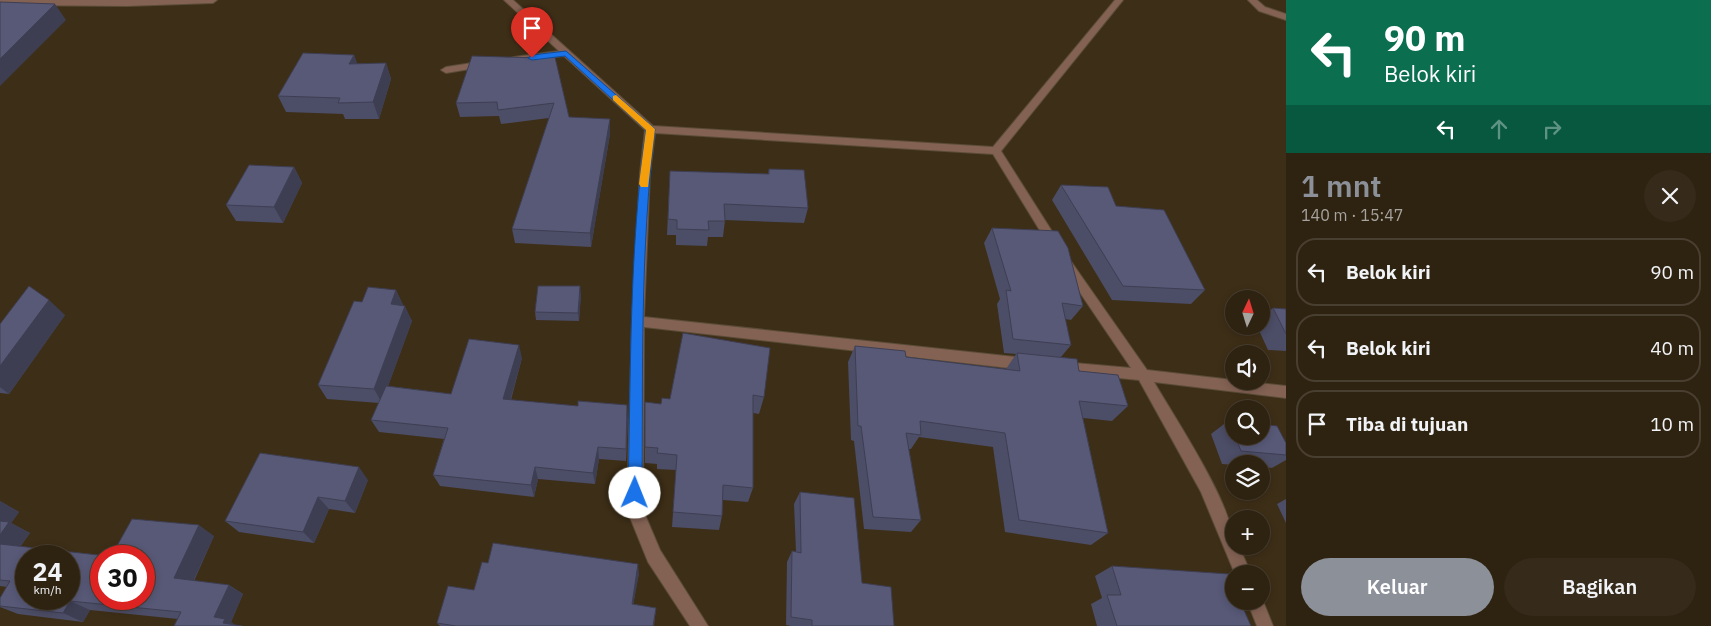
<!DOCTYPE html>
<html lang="id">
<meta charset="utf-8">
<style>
body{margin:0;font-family:"IBM Plex Sans",sans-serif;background:#362a1a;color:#f1f3f6;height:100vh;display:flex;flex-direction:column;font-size:19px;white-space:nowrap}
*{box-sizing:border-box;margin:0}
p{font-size:16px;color:#a7a49f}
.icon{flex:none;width:28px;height:28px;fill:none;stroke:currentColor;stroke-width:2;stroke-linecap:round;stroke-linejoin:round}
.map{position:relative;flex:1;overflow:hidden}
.details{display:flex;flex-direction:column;background:#2e2211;width:425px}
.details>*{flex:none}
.hud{background:#0b6e4f;color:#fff;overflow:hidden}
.needle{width:32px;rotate:4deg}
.controls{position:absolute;left:1225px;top:290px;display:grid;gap:10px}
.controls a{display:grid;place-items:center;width:45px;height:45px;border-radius:50%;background:#2e2211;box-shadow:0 2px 8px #0003,0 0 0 1px #493f31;font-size:25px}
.speed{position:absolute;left:15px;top:545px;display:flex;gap:10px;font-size:25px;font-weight:700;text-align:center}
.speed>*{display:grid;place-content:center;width:65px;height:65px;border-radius:50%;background:#2e2211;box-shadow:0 2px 8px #0003,0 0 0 1px #493f31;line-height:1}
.speed small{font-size:12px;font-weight:400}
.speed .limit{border:8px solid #d22;background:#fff;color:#111}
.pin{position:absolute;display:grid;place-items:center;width:42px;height:42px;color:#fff;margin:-51px -21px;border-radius:50% 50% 50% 0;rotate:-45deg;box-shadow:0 0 5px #0007}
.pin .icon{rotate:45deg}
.me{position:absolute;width:55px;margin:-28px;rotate:1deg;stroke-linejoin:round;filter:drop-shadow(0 0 4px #0008)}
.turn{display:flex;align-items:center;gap:18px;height:105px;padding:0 15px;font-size:22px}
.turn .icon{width:65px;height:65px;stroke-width:2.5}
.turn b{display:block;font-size:35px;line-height:42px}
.lanes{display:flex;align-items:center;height:48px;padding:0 15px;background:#0003;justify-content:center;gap:25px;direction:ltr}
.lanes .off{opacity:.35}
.round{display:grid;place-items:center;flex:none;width:52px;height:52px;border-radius:26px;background:#362a1a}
.head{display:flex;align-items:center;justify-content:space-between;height:85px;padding:0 15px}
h1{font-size:30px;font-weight:600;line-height:38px;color:#8c9099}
.primary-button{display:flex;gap:10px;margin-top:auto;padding:10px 15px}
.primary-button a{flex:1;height:58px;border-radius:30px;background:#8c9099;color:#fff;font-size:20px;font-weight:600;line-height:58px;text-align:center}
.primary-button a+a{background:#362a1a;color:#f1f3f6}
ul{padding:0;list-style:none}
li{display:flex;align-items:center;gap:15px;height:68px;margin:0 10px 8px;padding:0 5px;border:2px solid #493f31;border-radius:20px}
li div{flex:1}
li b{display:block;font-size:19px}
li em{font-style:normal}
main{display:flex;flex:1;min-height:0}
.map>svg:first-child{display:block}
</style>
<main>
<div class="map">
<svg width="1286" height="626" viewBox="0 0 1286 626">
<rect width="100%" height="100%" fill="#3d2e17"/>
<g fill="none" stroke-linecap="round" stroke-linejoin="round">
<g stroke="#5a4c37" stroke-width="2">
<g id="minor">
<path d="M0 0H217L213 3 127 6 0 5Z"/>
<path d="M504 0H513L653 126 993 147 1115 0H1123L1001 151 1060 244 1054 248 1050 247 993 154 655 133 650 173 644 317 1026 358 1031 360 1033 364 1031 368 1026 370 644 327 643 510 660 550 708 626H690L648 562 627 510 632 321 640 173 645 130 564 56 511 62V58L514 57 559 51Z"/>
<path d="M1248 0H1257L1265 7 1286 14V20L1259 11Z"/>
<path d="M485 61 490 64 488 66 446 73 441 70 446 67Z"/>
<path d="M1066 259 1070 260 1147 370 1286 386V398L1154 382C1176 420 1234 506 1234 546H1239L1251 574H1235L1201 492 1139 380 1058 372 1056 368 1058 364 1063 362 1131 368 1062 266 1060 263 1062 260Z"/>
<path d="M1261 596 1273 626H1257L1247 601H1261Z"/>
</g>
</g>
<use href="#minor" fill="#836253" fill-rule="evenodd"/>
</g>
<g fill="#4c4d66">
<path d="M354 55 357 64 386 63 391 79 379 119H345L343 114 286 112 278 96Z"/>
<path d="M539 58 569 117 610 134 591 247 515 243 512 229 549 118 501 124 499 116 460 117 456 103Z"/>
<path d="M294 167 302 183 283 223 236 221 226 205Z"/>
<path d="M769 169 808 208 804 223 725 220 723 237H708L707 246 676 245V235H667L670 171 768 174Z"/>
<path d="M1061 185 1116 206 1205 290 1191 304 1112 300 1052 200Z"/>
<path d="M992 228 1083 306 1071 320 1065 319 1071 345 1061 357 1128 406 1112 421 1083 418 1108 533 1091 545 1005 532 993 447 919 437 911 449H909L921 520 911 532 864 529 854 441 851 440 848 362 855 346 906 357 1006 369 1016 354 1004 353 997 304 1000 299 984 243Z"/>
<path d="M396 290 403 305 412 321 388 386 451 394 522 358 511 400 628 418 626 461 599 459 595 484 538 479 534 497 440 486 433 475 444 439 379 432 371 420 379 403 327 399 318 385Z"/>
<path d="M581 294 579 321 536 320 535 312Z"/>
<path d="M1273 308 1286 309V351L1268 350 1257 326H1261V318Z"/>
<path d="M65 315 9 394 0 393V324Z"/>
<path d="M683 333 764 397 759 414 753 413V488L748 502 723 500 722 516 719 530 672 527 676 470 657 469V464L645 463V402L661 404 670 399Z"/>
<path d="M1228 421 1234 422V436H1261L1286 443V460L1272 468 1261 467V464H1234V465L1222 464 1211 434Z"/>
<path d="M368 480 355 513 329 509 314 543 239 532 225 521Z"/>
<path d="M800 492 862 583 894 626H791L786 625 787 562 792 551 796 552 794 504Z"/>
<path d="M1286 499V523L1277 504Z"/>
<path d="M0 501 19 512 11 523 30 533 20 547 107 556 113 553 214 536 194 581 229 585 243 594 231 622 178 619 90 610 83 622 18 614 0 607V598L7 587 0 586Z"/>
<path d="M488 563 639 573 633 604 656 608 654 626H440L437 623 474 590Z"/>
<path d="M1112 566 1251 626H1097L1091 604 1102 598 1095 576Z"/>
</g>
<g fill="#3e3e53">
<path d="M55 4 66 20 0 86V59Z"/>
<path d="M354 55 360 71 349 64Z"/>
<path d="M386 63 391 79 379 119 373 102Z"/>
<path d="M610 119V134L591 247 590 233Z"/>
<path d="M294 167 302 183 283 223 274 207Z"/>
<path d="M580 286 581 294 579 321 578 313Z"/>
<path d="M396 290 403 305 398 319 391 304Z"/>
<path d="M49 300 65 315 9 394 0 387V366Z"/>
<path d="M405 306 412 321 382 403 374 389Z"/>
<path d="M519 345 522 358 507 412 503 399Z"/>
<path d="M627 405 628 418 626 461V449Z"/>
<path d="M598 447 599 459 595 484 593 473Z"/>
<path d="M359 467 368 480 355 513 345 501Z"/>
<path d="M535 467 538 479 534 497 531 485Z"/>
<path d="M318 497 329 509 314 543 303 532Z"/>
<path d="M0 501 19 512 11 523 30 533 15 554 0 547Z"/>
<path d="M199 525 214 536 190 588 174 578Z"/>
<path d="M638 564 639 573 632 612V604Z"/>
<path d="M229 585 243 594 231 622 237 626H229L214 617Z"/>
<path d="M70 601 90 610 83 622 63 613Z"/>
</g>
<g fill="#585977" stroke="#3e3e53" fill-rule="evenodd">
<path d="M0 2 55 4 0 59Z"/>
<path d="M303 53 354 55 349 64 386 63 373 102 338 103 340 98 278 96Z"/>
<path d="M554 53 569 117 610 119 590 233 512 229 554 103 498 110 497 102 456 103 472 56 539 58Z"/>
<path d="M249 165 294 167 274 207 226 205Z"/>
<path d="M769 169 804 170 808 208 724 204 725 221H708L709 230 677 229V220L668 219 670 171 769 174Z"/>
<path d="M1061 185 1108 187 1116 206 1164 210 1205 290 1123 286Z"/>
<path d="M992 228 1058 231 1068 248 1083 306 1062 303 1071 345 1013 339 1006 290 1011 291Z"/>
<path d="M29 286 49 300 0 366V324Z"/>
<path d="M538 286H580L578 313 535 312Z"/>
<path d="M368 287 396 290 391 304 405 306 374 389 318 385 354 301 362 302Z"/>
<path d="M1273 308 1286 309V334Z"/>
<path d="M683 333 770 348 764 397 753 395V488L723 485 722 516 673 512 677 455 657 453 658 448 645 447V402L661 404 662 398 670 399Z"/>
<path d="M469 339 519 345 503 399 578 406V401L627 405 626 449 598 447 593 473 535 467 531 485 433 475 448 428 371 420 386 386 451 394Z"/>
<path d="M855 346 905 351 906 357 1020 371 1017 353 1077 359 1079 371 1118 375 1128 406 1079 401 1108 533 1019 520 1005 433 920 421 921 435 906 433 921 520 873 517 861 426H858Z"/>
<path d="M1228 421 1234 422V434Z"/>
<path d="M1261 424 1277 426 1286 443V455L1241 451 1235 436H1261Z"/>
<path d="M260 453 359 467 345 501 318 497 303 532 225 521Z"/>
<path d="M800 492 854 498 862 583 891 587 894 626H812V620L791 617 792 551 801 553Z"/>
<path d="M132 519 199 525 174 578 229 585 214 617 225 619 223 623 242 626H174L181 612 70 601 63 613 0 606V598L10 581 0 580V544L107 556 108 553H113ZM26 556H69V599H26ZM101 556H144V599H101Z"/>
<path d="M0 521 9 522 0 535Z"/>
<path d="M493 543 638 564 632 604 656 608 653 626H456L437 623 448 586 474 590 482 562 488 563Z"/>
<path d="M1112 566 1229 574 1234 585V601H1240L1251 626H1117L1107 595H1121Z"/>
</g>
<path fill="#1a73e8" stroke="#114b97" d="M566 51 655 129C640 249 643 372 642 493L640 498 635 499 630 498 628 493C631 372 629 249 646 130L565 56 532 60 528 58 532 55Z"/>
<path fill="#f59e0b" d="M616 95 655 129 648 187H641L639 184 646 130 613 100V96Z"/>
</svg>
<div class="controls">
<a><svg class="needle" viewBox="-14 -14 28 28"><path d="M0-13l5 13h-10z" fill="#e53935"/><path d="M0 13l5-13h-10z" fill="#a7a49f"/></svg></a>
<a><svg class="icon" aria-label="sound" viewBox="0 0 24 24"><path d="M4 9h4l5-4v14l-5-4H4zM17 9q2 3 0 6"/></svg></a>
<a><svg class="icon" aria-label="search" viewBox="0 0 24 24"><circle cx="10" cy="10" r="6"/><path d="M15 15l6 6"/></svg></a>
<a><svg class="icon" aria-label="layers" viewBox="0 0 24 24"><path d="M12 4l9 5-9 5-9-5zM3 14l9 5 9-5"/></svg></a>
<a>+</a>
<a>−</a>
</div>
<div class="speed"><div>24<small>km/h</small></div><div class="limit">30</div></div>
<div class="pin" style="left:532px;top:58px;background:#d93025"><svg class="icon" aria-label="arrive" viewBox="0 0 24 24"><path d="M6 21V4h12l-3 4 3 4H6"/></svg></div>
<svg class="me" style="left:635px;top:493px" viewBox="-20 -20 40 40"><circle r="19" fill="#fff"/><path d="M0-13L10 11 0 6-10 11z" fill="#1a73e8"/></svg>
</div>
<section class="details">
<div class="hud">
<div class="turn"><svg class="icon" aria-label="left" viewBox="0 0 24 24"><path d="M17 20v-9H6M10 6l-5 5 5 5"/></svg><div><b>90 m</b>Belok kiri</div></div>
<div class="lanes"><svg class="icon" aria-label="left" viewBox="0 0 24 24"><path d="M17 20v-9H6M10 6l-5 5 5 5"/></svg><svg class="icon off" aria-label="ahead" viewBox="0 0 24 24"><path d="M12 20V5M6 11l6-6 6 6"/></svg><svg class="icon off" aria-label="right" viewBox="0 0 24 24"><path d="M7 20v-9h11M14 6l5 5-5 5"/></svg></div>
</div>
<div class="head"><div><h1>1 mnt</h1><p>140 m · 15:47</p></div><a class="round"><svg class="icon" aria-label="close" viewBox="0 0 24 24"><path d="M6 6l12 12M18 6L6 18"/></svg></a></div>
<ul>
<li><svg class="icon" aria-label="left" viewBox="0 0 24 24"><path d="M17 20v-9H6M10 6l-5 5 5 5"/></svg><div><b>Belok kiri</b></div><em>90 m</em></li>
<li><svg class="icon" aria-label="left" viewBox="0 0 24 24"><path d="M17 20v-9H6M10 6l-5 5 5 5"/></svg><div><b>Belok kiri</b></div><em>40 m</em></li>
<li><svg class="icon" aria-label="arrive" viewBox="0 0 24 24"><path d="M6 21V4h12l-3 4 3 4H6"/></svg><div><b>Tiba di tujuan</b></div><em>10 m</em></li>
</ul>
<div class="primary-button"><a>Keluar</a><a>Bagikan</a></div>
</section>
</main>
